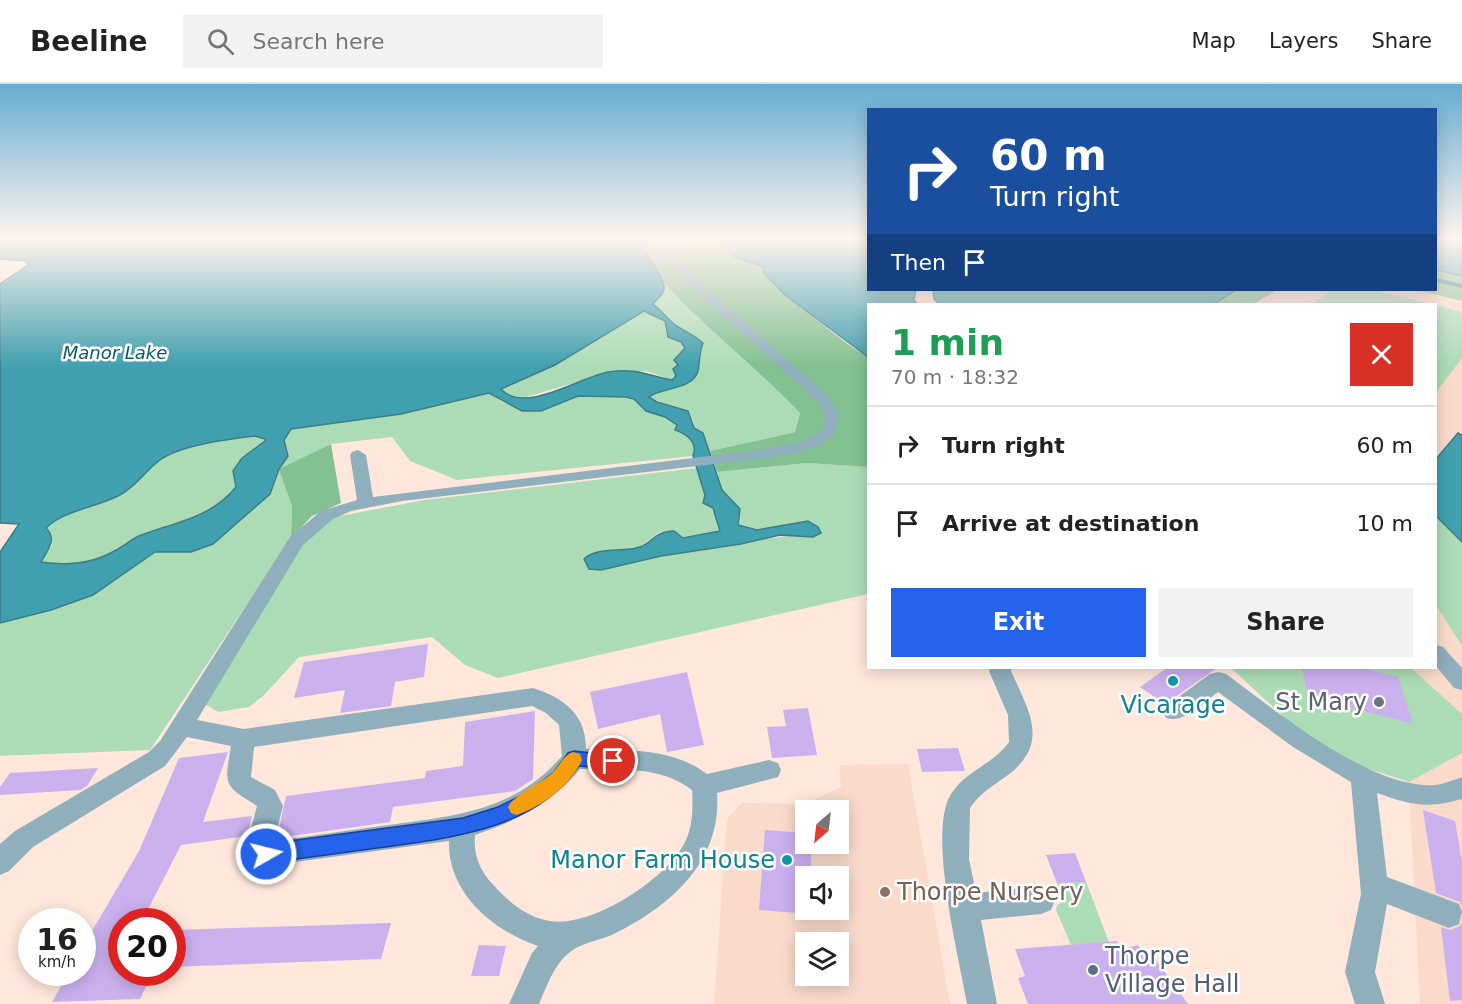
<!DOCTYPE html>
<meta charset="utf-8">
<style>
body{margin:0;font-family:"DejaVu Sans",sans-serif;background:#f2f2f2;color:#222;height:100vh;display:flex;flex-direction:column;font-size:22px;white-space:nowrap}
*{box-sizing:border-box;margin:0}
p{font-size:20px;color:#767676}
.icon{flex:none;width:33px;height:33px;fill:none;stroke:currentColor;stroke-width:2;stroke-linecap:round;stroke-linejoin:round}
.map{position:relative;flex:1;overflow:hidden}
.drawer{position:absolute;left:867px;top:219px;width:570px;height:366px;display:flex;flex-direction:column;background:#fff;border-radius:0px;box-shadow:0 3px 15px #0003}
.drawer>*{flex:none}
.guide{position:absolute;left:867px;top:24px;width:570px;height:183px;border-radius:0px;box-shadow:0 3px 15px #0003;background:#1a4fa0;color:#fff;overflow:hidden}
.needle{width:39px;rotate:208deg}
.buttons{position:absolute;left:795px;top:716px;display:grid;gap:12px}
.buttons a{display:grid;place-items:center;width:54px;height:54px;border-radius:0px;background:#fff;box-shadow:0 3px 15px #0003;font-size:30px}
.speed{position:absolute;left:18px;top:824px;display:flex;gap:12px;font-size:30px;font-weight:700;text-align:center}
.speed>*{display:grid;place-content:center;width:78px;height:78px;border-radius:50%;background:#fff;box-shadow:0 3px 15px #0003;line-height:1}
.speed small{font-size:15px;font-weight:400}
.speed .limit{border:9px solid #d22;background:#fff;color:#111}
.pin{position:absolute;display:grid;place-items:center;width:51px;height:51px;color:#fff;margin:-26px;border:3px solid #fff;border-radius:50%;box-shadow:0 2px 6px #0007}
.me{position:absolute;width:66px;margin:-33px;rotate:82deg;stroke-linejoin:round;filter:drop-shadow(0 0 4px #0008)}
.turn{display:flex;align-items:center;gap:21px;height:126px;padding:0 24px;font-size:27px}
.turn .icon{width:78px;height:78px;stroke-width:2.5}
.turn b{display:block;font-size:42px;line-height:51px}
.then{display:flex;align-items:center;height:57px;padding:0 24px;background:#0003;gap:12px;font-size:22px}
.round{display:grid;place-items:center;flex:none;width:63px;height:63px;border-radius:0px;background:#f2f2f2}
.overview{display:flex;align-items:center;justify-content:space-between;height:102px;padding:0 24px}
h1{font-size:36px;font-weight:700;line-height:45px;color:#1e9e55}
.primary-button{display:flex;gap:12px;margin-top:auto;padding:12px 24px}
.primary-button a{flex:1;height:69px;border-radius:0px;background:#2563eb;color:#fff;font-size:24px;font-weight:700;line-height:69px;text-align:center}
.primary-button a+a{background:#f2f2f2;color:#222}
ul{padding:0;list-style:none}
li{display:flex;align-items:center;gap:18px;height:78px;padding:0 24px;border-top:2px solid #e0e0e0}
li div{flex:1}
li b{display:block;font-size:22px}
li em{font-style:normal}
header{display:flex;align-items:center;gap:36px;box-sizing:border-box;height:84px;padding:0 30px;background:#fff;border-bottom:2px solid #e0e0e0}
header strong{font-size:28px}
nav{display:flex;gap:33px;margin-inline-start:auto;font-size:21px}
.search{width:420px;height:54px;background:#f2f2f2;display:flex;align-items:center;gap:15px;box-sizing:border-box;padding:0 21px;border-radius:0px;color:#767676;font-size:22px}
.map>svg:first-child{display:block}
</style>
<header>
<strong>Beeline</strong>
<div class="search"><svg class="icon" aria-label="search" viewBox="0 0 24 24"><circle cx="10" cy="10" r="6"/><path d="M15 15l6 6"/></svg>Search here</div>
<nav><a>Map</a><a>Layers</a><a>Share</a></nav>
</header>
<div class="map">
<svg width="1462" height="920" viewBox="0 0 1462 920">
<rect width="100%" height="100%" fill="#ffe7dc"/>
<g fill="#f9dacb" fill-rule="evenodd">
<path d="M1462 202V630L1411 584H1436V220H1254L1277 206H1436Z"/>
<path d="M1462 669V920H1420L1409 698Z"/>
<path d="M908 680 950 920H714L727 735 742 719 805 720 841 703 839 681ZM806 726H838V759H806ZM806 792H838V825H806ZM806 858H838V891H806Z"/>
</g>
<g fill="#acdcb6">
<path d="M664 199 760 287 800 329 795 348 710 367 703 349 694 344 693 337 649 312 687 299 698 288 697 273 703 259C695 252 687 249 678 243 672 239 660 226 652 220L662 209Z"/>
<path d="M1331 206H1371L1432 220H1313Z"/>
<path d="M1436 221 1462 228V274L1436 308Z"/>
<path d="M644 226 665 237V246L686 264 676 292 672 296 646 287 584 296 519 315 507 311 501 305 555 281Z"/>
<path d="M490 309 502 318 541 327 578 312 626 313 634 315 646 327 665 333 677 341 692 357 695 367 693 372 457 396 410 377 392 353 331 360 280 385 292 422 291 454 150 666 0 672V539L51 526 93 511 155 468H191L270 410 279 385 288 372 284 356 291 345 401 330Z"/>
<path d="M255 352 265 354V357L242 374 233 387 237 403C207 440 165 437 127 458 111 468 97 478 77 480 65 482 52 480 40 478L52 461 46 444C63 427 96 423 118 412 135 404 145 387 160 376 180 361 229 355 255 352Z"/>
<path d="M807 379 868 383V510L498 594 465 581 432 553 299 573 264 611 249 623 218 628 205 620 302 458 334 433 425 416 697 384 705 411 719 438 720 447 683 454 660 448 638 464 591 469 601 486C641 472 685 469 727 463 757 458 783 448 813 453L808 437 757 446 738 441 740 425 722 406 717 388Z"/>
<path d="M1436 432 1462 458V562L1436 521Z"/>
<path d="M1231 584H1411L1462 630V669L1409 698 1354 680 1298 646Z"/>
<path d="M1086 798 1109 858 1071 861 1056 826 1057 821 1063 818 1057 799Z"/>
</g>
<g fill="#83c092">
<path d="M635 154H717C730 170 744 177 764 183 767 199 850 264 868 273V383L807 379 717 388 710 367 795 348 800 329C757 284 707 245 665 200 652 186 648 168 635 154Z"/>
<path d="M1436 186 1462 192V217L1417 206H1436Z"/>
<path d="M1236 206H1277L1254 220H1214Z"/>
<path d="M331 360 341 419 312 432 291 454 292 422 279 385Z"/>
</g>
<g fill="#41a0af" stroke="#3c7d86" stroke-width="1.5" fill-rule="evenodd">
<path d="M0 154H635C641 160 666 197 664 205 664 210 656 216 653 220 661 226 671 239 678 243 687 248 695 252 703 259 699 269 700 277 698 287 693 306 661 303 649 313L657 318 688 327 694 344 703 349 722 406 740 425 738 441 757 446 808 437 818 443 821 449 813 453 780 451 741 460 661 472 601 486 589 485 584 475C597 463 619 468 636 464 653 461 651 448 674 447L683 454 720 447 713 424 703 419 705 411 693 372C698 358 687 350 675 346L677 341 665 333 646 327 634 315 626 313 578 312 541 327H522L489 309 401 330 291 345 284 356 288 372 279 385 270 410 213 460 191 468H155L93 511 51 526 0 539V468L19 440 0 439V200L28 181 26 177 0 175ZM644 227 665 237 668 253 681 258 685 264 674 276 678 281 673 285 676 292 672 296C646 291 637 284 608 288 580 293 524 331 501 305L555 281ZM255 352 265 355V357L242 374 233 387 236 403C213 432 178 438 144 450 133 453 126 461 116 466 93 480 67 482 41 478 47 467 58 455 46 444 63 427 96 423 118 412 135 404 145 387 160 376 180 361 229 355 255 352Z"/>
<path d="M717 154H868V206H916L914 216 917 220H868V273L785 211 764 189V183L735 173Z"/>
<path d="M1436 154H1462V192L1436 186Z"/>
<path d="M933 206H1236L1214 220H939L934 215Z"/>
<path d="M1458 349 1462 351V458L1436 432V375Z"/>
</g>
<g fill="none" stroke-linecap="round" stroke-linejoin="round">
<path stroke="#3c7d86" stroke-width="4" d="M1436 196 1462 202"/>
</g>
<g fill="#cbb0ee">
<path d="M428 560 424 593 395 598 391 622 340 629 345 606 294 614 304 578Z"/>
<path d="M1167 584H1217L1165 620 1140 603Z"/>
<path d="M1302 584H1362L1398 593 1413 640 1308 612Z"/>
<path d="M687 588 704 661 667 668 660 630 598 645 590 608Z"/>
<path d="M808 624 817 671 772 674 767 643 786 642 783 626Z"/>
<path d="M535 627 533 695 515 707 393 723 390 738 277 754 286 712 425 694 426 687 463 682 465 638Z"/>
<path d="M958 664 965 687 922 688 917 665Z"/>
<path d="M228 668 203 738 252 732 247 752 181 761 142 837H122V888H153L140 915 52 918 69 888H82V864L139 767 179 674Z"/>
<path d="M98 684 87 702 80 706 0 711V703L10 689Z"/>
<path d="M1423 726 1455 737 1462 778V822L1460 818 1436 809Z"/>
<path d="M765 746 806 749V759H811V792H806V825H810V830L759 826Z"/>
<path d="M1075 769 1086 798 1057 799 1046 771Z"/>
<path d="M1462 837V916L1450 917 1441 843 1450 846 1460 842Z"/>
<path d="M391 839 381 875 172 883V846Z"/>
<path d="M1117 857 1120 866 1138 861 1152 879 1156 876 1188 920H1028L1018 894 1025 892 1015 865Z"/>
<path d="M479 861 506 862 499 892H471Z"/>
</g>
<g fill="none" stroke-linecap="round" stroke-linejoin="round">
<g fill="#8fafbd" fill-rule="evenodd">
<path d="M650 154H660L694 194 826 310 839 329 836 349 821 361 789 371 402 417 351 427 333 435 303 461 197 636 244 645 533 604C564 614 586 630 586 665 627 666 673 664 707 690L769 676 778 679 781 686 778 693 717 709C722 778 670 823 612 851 600 856 583 859 573 866 555 877 547 902 539 920H509L532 869 538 862C493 847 447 808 449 757L266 782 257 779 246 763 257 722C224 701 224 703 231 662L187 653 165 682 33 763 9 787 0 791V760L15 747 149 668 160 657 290 453 321 427 357 416 350 371 352 368 358 366 366 371 373 413 759 366 802 358 824 345 825 329 816 316 686 198ZM532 622 546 629 559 641 562 672C515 727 455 732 388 741 350 746 312 752 274 757L283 722 275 706 251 693 254 663ZM580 685C618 686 660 681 692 706 693 723 693 740 686 756 669 794 592 844 550 837 530 834 512 821 499 807 482 790 473 775 475 751 516 737 553 719 580 685Z"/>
<path d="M1436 561 1443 563 1462 584V606L1454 604 1436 582Z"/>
<path d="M991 584H1012L1011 587C1028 626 1051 658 1008 691 994 701 979 710 970 724L969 775 976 809 1041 802 1051 806 1055 816 1051 826 1041 830 981 836 997 920H967C959 873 927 748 951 710 965 687 994 680 1009 658L1008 631 989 587Z"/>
<path d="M1218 588 1226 590C1275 626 1372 706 1435 701 1444 700 1454 696 1462 693V715C1426 725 1411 721 1377 709L1387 793 1459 820 1462 828 1459 840 1449 844 1387 820 1375 888 1385 920H1355L1345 888 1361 810 1351 698 1293 663 1218 608C1204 618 1184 640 1166 634L1163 628 1166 622 1210 590Z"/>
</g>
</g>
<linearGradient id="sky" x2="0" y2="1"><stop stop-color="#65acd1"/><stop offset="0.55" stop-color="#fff4ef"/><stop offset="1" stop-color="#fff4ef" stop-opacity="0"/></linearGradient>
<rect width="1462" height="282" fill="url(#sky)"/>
<path fill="#2563eb" stroke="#184099" stroke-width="1.5" d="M574 667 619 672 622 677 619 683 613 685 579 682C535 745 455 753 385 763 346 768 306 774 266 779L259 776 256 770 259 763 266 760 463 734 498 723 528 708 554 688 568 669Z"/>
<path fill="#f59e0b" d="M573 668 580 670 582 676C570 702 544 721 517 731L511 729 508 723C512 713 540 699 550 691 559 684 562 672 573 668Z"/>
<g fill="#0f9aa8" stroke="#fff" stroke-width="2">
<circle cx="1173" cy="597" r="6"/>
<circle cx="787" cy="776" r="6"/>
</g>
<circle fill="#6b7280" stroke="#fff" stroke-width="2" cx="1379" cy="618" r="6"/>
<circle fill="#8d6e63" stroke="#fff" stroke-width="2" cx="885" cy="808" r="6"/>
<circle fill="#5c6f8a" stroke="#fff" stroke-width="2" cx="1093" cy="886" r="6"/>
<g text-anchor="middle" stroke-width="5" stroke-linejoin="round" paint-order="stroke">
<g font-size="18" font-style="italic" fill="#075a66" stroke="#fff">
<text x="115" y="275">Manor Lake</text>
</g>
<g font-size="24" fill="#5b616d" stroke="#fff" text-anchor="end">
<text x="1367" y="626">St Mary</text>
</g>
<g font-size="24" fill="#0d838f" stroke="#fff">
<text x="1173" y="629">Vicarage</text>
<text x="775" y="784" text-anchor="end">Manor Farm House</text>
</g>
<g font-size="24" fill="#785e54" stroke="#fff" text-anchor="start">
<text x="897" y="816">Thorpe Nursery</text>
</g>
<g font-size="24" fill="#4e5e75" stroke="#fff" text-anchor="start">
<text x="1105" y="880">Thorpe<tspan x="1105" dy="28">Village Hall</tspan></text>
</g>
</g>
</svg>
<div class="buttons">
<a><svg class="needle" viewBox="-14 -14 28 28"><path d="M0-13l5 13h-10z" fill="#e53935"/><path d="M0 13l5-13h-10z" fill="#767676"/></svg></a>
<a><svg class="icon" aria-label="sound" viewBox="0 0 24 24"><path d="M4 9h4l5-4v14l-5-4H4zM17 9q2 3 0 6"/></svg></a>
<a><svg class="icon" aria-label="layers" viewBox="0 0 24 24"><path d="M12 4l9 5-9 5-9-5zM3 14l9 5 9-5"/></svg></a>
</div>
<div class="speed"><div>16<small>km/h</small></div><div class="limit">20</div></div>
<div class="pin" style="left:613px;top:677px;background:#d93025"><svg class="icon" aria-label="arrive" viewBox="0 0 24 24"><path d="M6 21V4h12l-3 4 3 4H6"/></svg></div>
<svg class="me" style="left:266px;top:770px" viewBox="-20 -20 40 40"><circle r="17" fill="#2563eb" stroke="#fff" stroke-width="3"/><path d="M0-11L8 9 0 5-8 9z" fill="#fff"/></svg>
<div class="guide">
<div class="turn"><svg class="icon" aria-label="right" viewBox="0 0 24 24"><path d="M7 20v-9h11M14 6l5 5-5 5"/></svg><div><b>60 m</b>Turn right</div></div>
<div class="then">Then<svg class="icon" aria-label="arrive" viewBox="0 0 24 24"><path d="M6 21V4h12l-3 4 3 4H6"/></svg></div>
</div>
<section class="drawer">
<div class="overview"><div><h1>1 min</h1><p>70 m · 18:32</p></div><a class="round" style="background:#d93025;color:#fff"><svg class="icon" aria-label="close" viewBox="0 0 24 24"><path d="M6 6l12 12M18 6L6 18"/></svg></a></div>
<ul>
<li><svg class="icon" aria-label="right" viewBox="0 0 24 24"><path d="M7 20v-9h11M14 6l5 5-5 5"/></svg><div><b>Turn right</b></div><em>60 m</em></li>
<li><svg class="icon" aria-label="arrive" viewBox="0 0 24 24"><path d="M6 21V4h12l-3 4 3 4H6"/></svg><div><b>Arrive at destination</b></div><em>10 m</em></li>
</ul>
<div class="primary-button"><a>Exit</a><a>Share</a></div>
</section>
</div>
